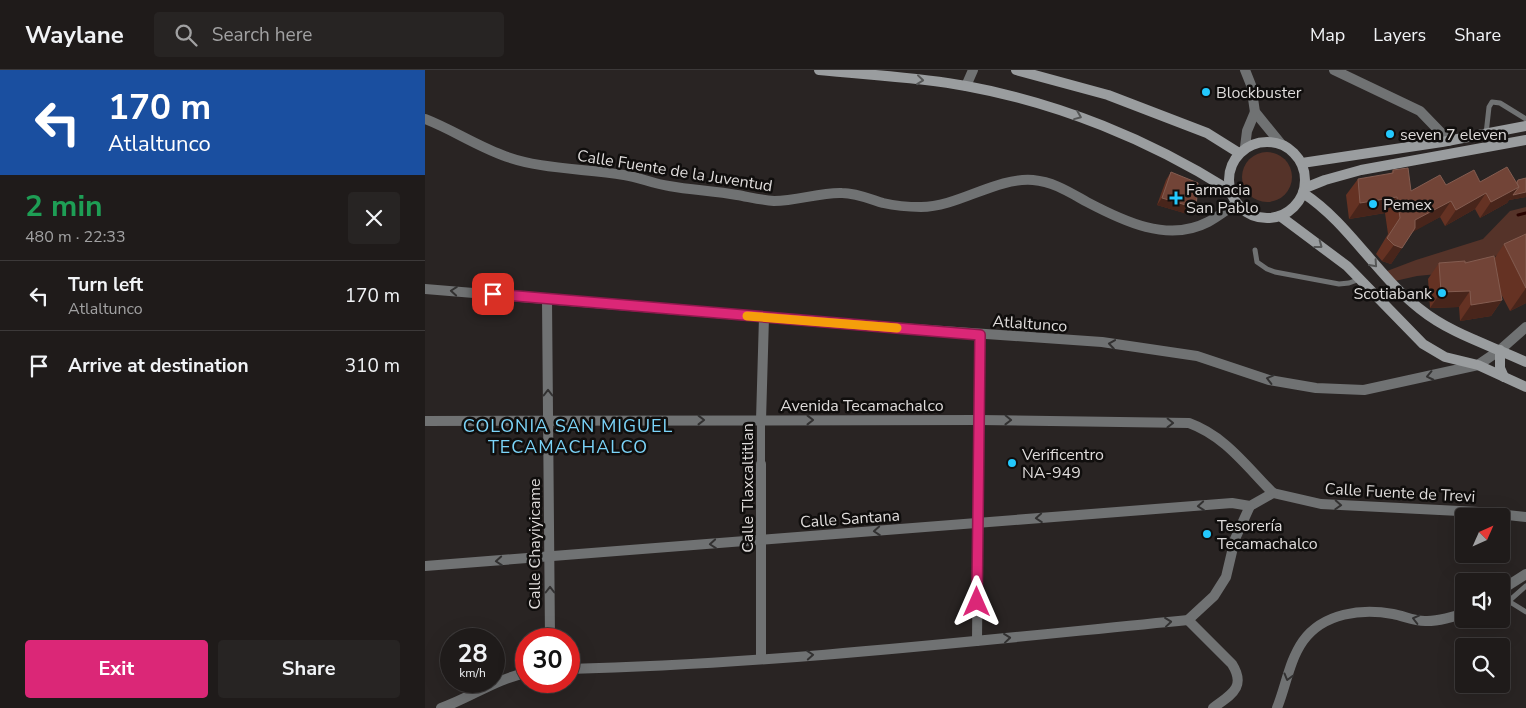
<!DOCTYPE html>
<meta charset="utf-8">
<style>
body{margin:0;font-family:"Nunito Sans",sans-serif;background:#272423;color:#f1f3f6;height:100vh;display:flex;flex-direction:column;font-size:19px;white-space:nowrap}
*{box-sizing:border-box;margin:0}
p{font-size:16px;color:#a1a1a2}
.icon{flex:none;width:28px;height:28px;fill:none;stroke:currentColor;stroke-width:2;stroke-linecap:round;stroke-linejoin:round}
.map{position:relative;flex:1;overflow:hidden}
.panel{display:flex;flex-direction:column;background:#1f1b1a;width:425px}
.panel>*{flex:none}
.guide{background:#1a4fa0;color:#fff;overflow:hidden}
.needle{width:32px;rotate:45deg}
.fabs{position:absolute;left:1030px;top:438px;display:grid;gap:10px}
.fabs a{display:grid;place-items:center;width:55px;height:55px;border-radius:5px;background:#1f1b1a;box-shadow:0 5px 20px #0002,0 0 0 1px #3c3939;font-size:25px}
.speed{position:absolute;left:15px;top:558px;display:flex;gap:10px;font-size:25px;font-weight:700;text-align:center}
.speed>*{display:grid;place-content:center;width:65px;height:65px;border-radius:50%;background:#1f1b1a;box-shadow:0 5px 20px #0002,0 0 0 1px #3c3939;line-height:1}
.speed small{font-size:12px;font-weight:400}
.speed .limit{border:8px solid #d22;background:#fff;color:#111}
.pin{position:absolute;display:grid;place-items:center;width:42px;height:42px;color:#fff;margin:-21px;border-radius:10px;box-shadow:0 2px 8px #0006}
.me{position:absolute;width:55px;margin:-28px;rotate:0deg;stroke-linejoin:round;filter:drop-shadow(0 0 4px #0008)}
.turn{display:flex;align-items:center;gap:18px;height:105px;padding:0 25px;font-size:22px}
.turn .icon{width:65px;height:65px;stroke-width:2.5}
.turn b{display:block;font-size:35px;line-height:42px}
.round{display:grid;place-items:center;flex:none;width:52px;height:52px;border-radius:5px;background:#272423}
.head{display:flex;align-items:center;justify-content:space-between;height:85px;padding:0 25px}
h1{font-size:30px;font-weight:700;line-height:38px;color:#1e9e55}
.cta{display:flex;gap:10px;margin-top:auto;padding:10px 25px}
.cta a{flex:1;height:58px;border-radius:5px;background:#db2777;color:#fff;font-size:20px;font-weight:700;line-height:58px;text-align:center}
.cta a+a{background:#272423;color:#f1f3f6}
ul{padding:0;list-style:none}
li{display:flex;align-items:center;gap:15px;height:70px;padding:0 25px;border-top:1px solid #3c3939}
li div{flex:1}
li b{display:block;font-size:19px}
li em{font-style:normal}
header{display:flex;align-items:center;gap:30px;box-sizing:border-box;height:70px;padding:0 25px;background:#1f1b1a;border-bottom:1px solid #3c3939}
header strong{font-size:24px}
nav{display:flex;gap:28px;margin-inline-start:auto;font-size:18px}
.search{width:350px;height:45px;background:#272423;display:flex;align-items:center;gap:12px;box-sizing:border-box;padding:0 18px;border-radius:5px;color:#a1a1a2;font-size:19px}
main{display:flex;flex:1;min-height:0}
.map>svg:first-child{display:block}
</style>
<header>
<strong>Waylane</strong>
<div class="search"><svg class="icon" aria-label="search" viewBox="0 0 24 24"><circle cx="10" cy="10" r="6"/><path d="M15 15l6 6"/></svg>Search here</div>
<nav><a>Map</a><a>Layers</a><a>Share</a></nav>
</header>
<main>
<section class="panel">
<div class="guide">
<div class="turn"><svg class="icon" aria-label="left" viewBox="0 0 24 24"><path d="M17 20v-9H6M10 6l-5 5 5 5"/></svg><div><b>170 m</b>Atlaltunco</div></div>
</div>
<div class="head"><div><h1>2 min</h1><p>480 m · 22:33</p></div><a class="round"><svg class="icon" aria-label="close" viewBox="0 0 24 24"><path d="M6 6l12 12M18 6L6 18"/></svg></a></div>
<ul>
<li><svg class="icon" aria-label="left" viewBox="0 0 24 24"><path d="M17 20v-9H6M10 6l-5 5 5 5"/></svg><div><b>Turn left</b><p>Atlaltunco</p></div><em>170 m</em></li>
<li><svg class="icon" aria-label="arrive" viewBox="0 0 24 24"><path d="M6 21V4h12l-3 4 3 4H6"/></svg><div><b>Arrive at destination</b></div><em>310 m</em></li>
</ul>
<div class="cta"><a>Exit</a><a>Share</a></div>
</section>
<div class="map">
<svg width="1101" height="638" viewBox="0 0 1101 638">
<rect width="100%" height="100%" fill="#292423"/>
<g fill="#553329">
<circle cx="842" cy="107" r="25"/>
<path d="M1101 137V171L1058 192 1033 202 992 206 970 211 962 201 991 190 1058 169 1085 141Z"/>
</g>
<g fill="none" stroke-linecap="round" stroke-linejoin="round">
<path stroke="#290300" stroke-width="3" d="M1093 145 1101 143"/>
<g stroke="#707273" stroke-width="5">
<path d="M1061 64 1064 37 1067 32 1075 33 1101 49"/>
<path d="M830 180 832 192 842 199 850 202 914 214 924 213 935 209"/>
<path d="M1085 532 1101 542"/>
<path d="M1076 538 1101 516"/>
</g>
<path stroke="#707273" stroke-width="8" d="M336 394V350"/>
<g stroke="#707273" stroke-width="10">
<path d="M820 0 826 15 830 42 856 74"/>
<path d="M909 0 995 41 1024 71"/>
<path d="M541 16 548 0"/>
<path d="M0 49C26 59 50 75 77 85 116 100 158 98 199 105 214 107 228 114 244 116 266 120 289 121 312 125 324 127 336 130 349 131 372 131 396 122 417 123 431 123 445 129 458 133 471 136 484 137 496 137 533 137 571 107 608 110 629 112 644 122 662 132 698 151 743 173 783 152 793 147 802 139 811 134"/>
<path d="M820 77 822 61 830 42"/>
<path d="M0 219 447 256 677 272 772 286 844 310 891 318 939 320 1053 295 1075 280 1101 257"/>
<path d="M122 230 125 569"/>
<path d="M336 350 339 247"/>
<path d="M0 351 554 350 764 353C800 366 821 396 848 423"/>
<path d="M336 394V589"/>
<path d="M848 423 896 434 1054 442 1101 447"/>
<path d="M0 496 807 433 825 436 848 423"/>
<path d="M1076 520 1101 504"/>
<path d="M763 550 807 594C822 618 805 625 788 638"/>
<path d="M552 571 555 265"/>
<path d="M144 599C351 594 557 570 763 550L789 526 801 507 810 469 825 436"/>
<path d="M16 638C45 628 71 609 101 603"/>
<path d="M852 638C861 616 864 591 878 571 898 543 937 538 968 544 979 546 991 552 1002 551 1013 551 1029 547 1039 543"/>
</g>
<g stroke="#9a9d9f" stroke-width="10">
<path d="M394 0C443 5 493 7 541 16 634 33 725 70 804 120"/>
<path d="M591 0 683 25 782 63 814 83"/>
<circle cx="842" cy="110" r="38"/>
<path d="M877 93 1017 72 1101 56"/>
<path d="M880 118 900 110 936 100 1101 70"/>
<path d="M878 123C924 153 951 205 995 239 1026 264 1065 275 1101 292"/>
<path d="M855 146 922 196 998 274 1020 287 1053 295 1101 317"/>
<path d="M1075 280V298L1079 307"/>
</g>
</g>
<g fill="#653223">
<path d="M968 100 986 121 1021 115 1055 112H1091L1093 110 1101 127 1084 130 1082 133 1055 148 1050 139 1020 156 1015 147 988 161 966 194 957 191 951 184 963 164 960 143 924 149 921 125 933 109 966 104Z"/>
<path d="M746 102 771 138 766 145 732 135 741 110Z"/>
<path d="M1101 164V233L1085 241 1076 224 1077 230 1066 246 1035 251 1034 237 1005 238 1003 209 1014 193H1040L1069 189 1079 174Z"/>
</g>
<g fill="#48251b">
<path d="M1094 117 1082 133 1055 148 1066 132Z"/>
<path d="M1101 122V127L1084 130 1088 125Z"/>
<path d="M1061 123 1050 139 1020 156 1031 140Z"/>
<path d="M972 127 960 143 924 149 935 133Z"/>
<path d="M737 128 771 138 766 145 732 135Z"/>
<path d="M1026 131 1015 147 979 167 990 150Z"/>
<path d="M969 175 977 178 966 194 957 191Z"/>
<path d="M1101 218V233L1085 241Z"/>
<path d="M1045 221 1034 237 1005 238 1016 222Z"/>
<path d="M1077 230 1066 246 1035 251 1046 235Z"/>
</g>
<g fill="#724437" stroke="#835c50">
<path d="M1082 97 1094 117 1066 132 1061 123 1031 140 1026 131 990 150V158L977 178 969 175 962 168 975 148 972 127 935 133 933 109 968 103V100L983 98 986 121 1015 105 1021 115 1049 100 1055 112Z"/>
<path d="M746 102 773 113 771 138 737 128Z"/>
<path d="M1101 108V122L1088 125 1094 117 1092 113 1093 110Z"/>
<path d="M1101 164V218L1079 174Z"/>
<path d="M1069 186 1077 230 1046 235 1045 221 1016 222 1014 193 1040 191V193Z"/>
</g>
<defs><path id="oneway-chevron" d="M-2-3.5L2.5 0L-2 3.5" fill="none" stroke-width="1.6" stroke-linecap="round" stroke-linejoin="round" transform="scale(1.25)"/></defs>
<g stroke="#555656">
<use href="#oneway-chevron" transform="translate(495 10) rotate(6)"/>
<use href="#oneway-chevron" transform="translate(653 46) rotate(22)"/>
<use href="#oneway-chevron" transform="translate(894 175) rotate(37)"/>
<use href="#oneway-chevron" transform="translate(949 194) rotate(48)"/>
</g>
<g stroke="#323131">
<use href="#oneway-chevron" transform="translate(29 221) rotate(-175)"/>
<use href="#oneway-chevron" transform="translate(687 274) rotate(-172)"/>
<use href="#oneway-chevron" transform="translate(1005 306) rotate(168)"/>
<use href="#oneway-chevron" transform="translate(845 309) rotate(-166)"/>
<use href="#oneway-chevron" transform="translate(123 323) rotate(-90)"/>
<use href="#oneway-chevron" transform="translate(276 350)"/>
<use href="#oneway-chevron" transform="translate(385 350)"/>
<use href="#oneway-chevron" transform="translate(583 350) rotate(1)"/>
<use href="#oneway-chevron" transform="translate(745 353) rotate(1)"/>
<use href="#oneway-chevron" transform="translate(913 435) rotate(3)"/>
<use href="#oneway-chevron" transform="translate(776 436) rotate(175)"/>
<use href="#oneway-chevron" transform="translate(614 448) rotate(176)"/>
<use href="#oneway-chevron" transform="translate(452 461) rotate(176)"/>
<use href="#oneway-chevron" transform="translate(288 474) rotate(175)"/>
<use href="#oneway-chevron" transform="translate(74 491) rotate(176)"/>
<use href="#oneway-chevron" transform="translate(125 520) rotate(-90)"/>
<use href="#oneway-chevron" transform="translate(991 549) rotate(-166)"/>
<use href="#oneway-chevron" transform="translate(743 552) rotate(-6)"/>
<use href="#oneway-chevron" transform="translate(582 568) rotate(-6)"/>
<use href="#oneway-chevron" transform="translate(385 585) rotate(-4)"/>
<use href="#oneway-chevron" transform="translate(863 607) rotate(105)"/>
</g>
<g fill="none" stroke-linecap="round" stroke-linejoin="round">
<g stroke="#8e194d" stroke-width="12">
<path id="route" d="M68 224 555 265 552 532"/>
</g>
<use href="#route" stroke="#db2777" stroke-width="9"/>
<path stroke="#f59e0b" stroke-width="9" d="M322 246 472 258"/>
</g>
<g fill="#23c9fe" stroke="#100e0d" stroke-width="2">
<circle cx="781" cy="22" r="5"/>
<circle cx="965" cy="64" r="5"/>
<path d="M748.5 120.5h5v5h5v5h-5v5h-5v-5h-5v-5h5z"/>
<circle cx="948" cy="134" r="5"/>
<circle cx="1017" cy="223" r="5"/>
<circle cx="587" cy="393" r="5"/>
<circle cx="782" cy="464" r="5"/>
</g>
<g text-anchor="middle" stroke-width="5" stroke-linejoin="round" paint-order="stroke">
<g font-size="16" fill="#dfdcdb" stroke="#100e0d" text-anchor="start">
<text x="791" y="28">Blockbuster</text>
<text x="975" y="70">seven 7 eleven</text>
<text x="761" y="125">Farmacia<tspan x="761" dy="18">San Pablo</tspan></text>
<text x="958" y="140">Pemex</text>
<text x="1007" y="229" text-anchor="end">Scotiabank</text>
<text x="597" y="390">Verificentro<tspan x="597" dy="18">NA-949</tspan></text>
<text x="792" y="461">Tesorería<tspan x="792" dy="18">Tecamachalco</tspan></text>
</g>
<g font-size="16" fill="#dfdcdb" stroke="#100e0d">
<text transform="translate(250 100) rotate(9)" y="6">Calle Fuente de la Juventud</text>
<text transform="translate(605 253) rotate(4)" y="6">Atlaltunco</text>
<text x="437" y="341">Avenida Tecamachalco</text>
<text transform="translate(322 418) rotate(-90)" y="6">Calle Tlaxcaltitlan</text>
<text transform="translate(975 422) rotate(3)" y="6">Calle Fuente de Trevi</text>
<text transform="translate(425 448) rotate(-4)" y="6">Calle Santana</text>
<text transform="translate(109 474) rotate(-90)" y="6">Calle Chayiyicame</text>
</g>
<g font-size="18" letter-spacing="1" fill="#7bd4f9" stroke="#100e0d">
<text x="143" y="362">COLONIA SAN MIGUEL<tspan x="143" dy="21">TECAMACHALCO</tspan></text>
</g>
</g>
</svg>
<div class="fabs">
<a><svg class="needle" viewBox="-14 -14 28 28"><path d="M0-13l5 13h-10z" fill="#e53935"/><path d="M0 13l5-13h-10z" fill="#a1a1a2"/></svg></a>
<a><svg class="icon" aria-label="sound" viewBox="0 0 24 24"><path d="M4 9h4l5-4v14l-5-4H4zM17 9q2 3 0 6"/></svg></a>
<a><svg class="icon" aria-label="search" viewBox="0 0 24 24"><circle cx="10" cy="10" r="6"/><path d="M15 15l6 6"/></svg></a>
</div>
<div class="speed"><div>28<small>km/h</small></div><div class="limit">30</div></div>
<div class="pin" style="left:68px;top:224px;background:#d93025"><svg class="icon" aria-label="arrive" viewBox="0 0 24 24"><path d="M6 21V4h12l-3 4 3 4H6"/></svg></div>
<svg class="me" style="left:552px;top:532px" viewBox="-20 -20 40 40"><path d="M0-17L14 15 0 8-14 15z" fill="#db2777" stroke="#fff" stroke-width="4"/></svg>
</div>
</main>
